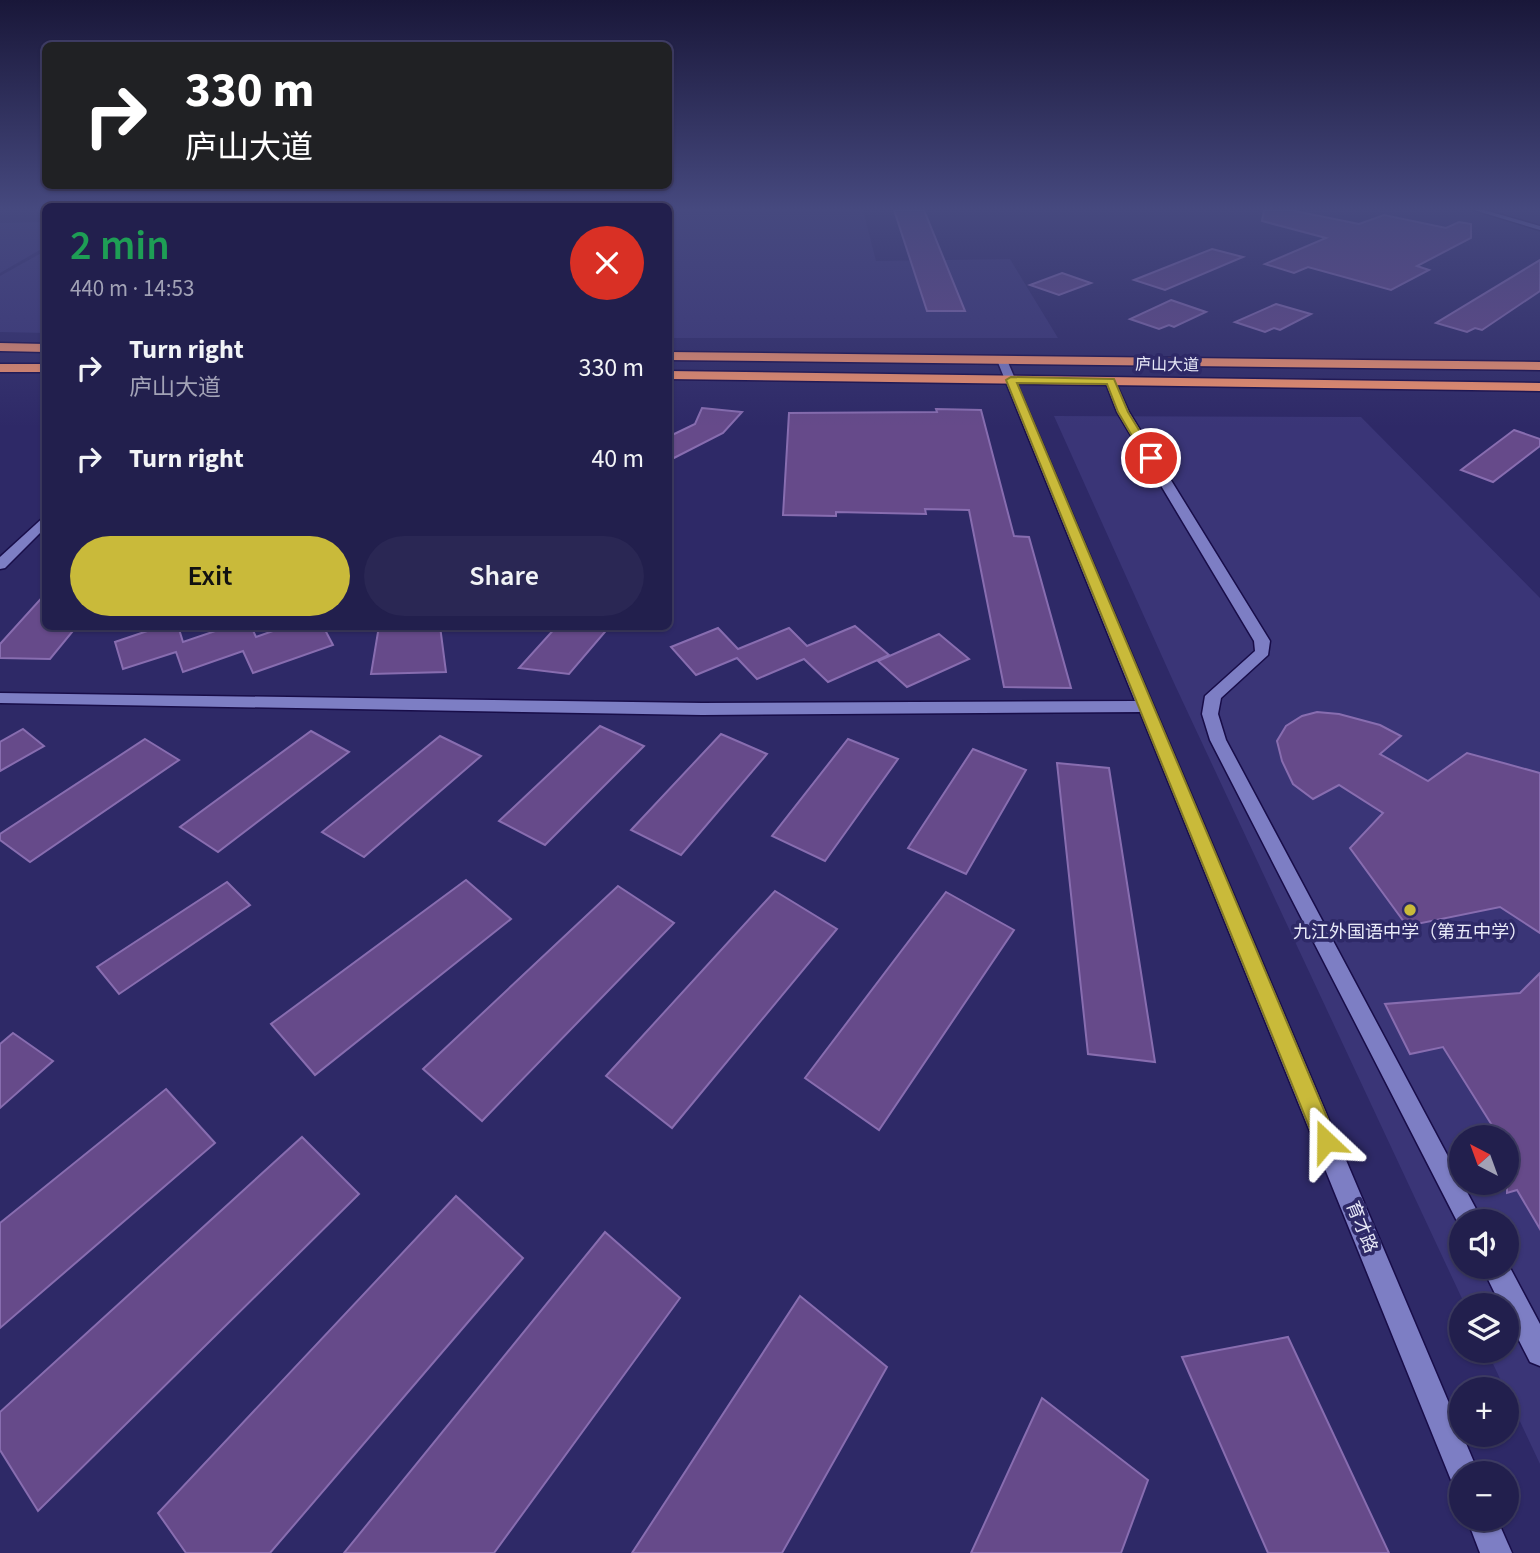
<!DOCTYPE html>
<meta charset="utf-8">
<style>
body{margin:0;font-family:"Source Sans 3","Noto Sans SC",sans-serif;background:#2a2754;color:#f1f3f6;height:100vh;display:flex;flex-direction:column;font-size:26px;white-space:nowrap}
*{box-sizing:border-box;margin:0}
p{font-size:23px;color:#a2a2b6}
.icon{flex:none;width:38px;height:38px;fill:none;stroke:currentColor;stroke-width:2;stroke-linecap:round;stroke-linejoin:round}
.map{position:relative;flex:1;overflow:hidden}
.details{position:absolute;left:42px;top:203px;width:630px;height:427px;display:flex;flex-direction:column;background:#221f4d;border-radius:10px;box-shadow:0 2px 5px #0004,0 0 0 2px #3f3d65}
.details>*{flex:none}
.hud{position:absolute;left:42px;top:42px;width:630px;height:147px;border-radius:10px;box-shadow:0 2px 5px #0004,0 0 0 2px #3f3d65;background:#202124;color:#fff;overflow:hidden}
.needle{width:46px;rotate:319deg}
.buttons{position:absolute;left:1449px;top:1125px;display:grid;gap:14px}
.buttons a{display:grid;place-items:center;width:70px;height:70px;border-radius:50%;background:#221f4d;box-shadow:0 2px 5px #0004,0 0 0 2px #3f3d65;font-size:35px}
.pin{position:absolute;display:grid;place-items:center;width:60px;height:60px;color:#fff;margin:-30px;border:4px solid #fff;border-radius:50%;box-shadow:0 2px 7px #0007}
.me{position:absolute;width:77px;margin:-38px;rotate:337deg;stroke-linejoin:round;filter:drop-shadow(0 0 5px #0008)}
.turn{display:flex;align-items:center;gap:24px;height:147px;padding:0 28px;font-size:32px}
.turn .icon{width:91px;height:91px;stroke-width:2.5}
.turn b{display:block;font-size:49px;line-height:60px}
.round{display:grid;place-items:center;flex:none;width:74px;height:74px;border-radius:37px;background:#2a2754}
.headline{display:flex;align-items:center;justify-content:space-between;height:119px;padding:0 28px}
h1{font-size:42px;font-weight:600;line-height:52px;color:#1e9e55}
.cta{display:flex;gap:14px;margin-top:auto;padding:14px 28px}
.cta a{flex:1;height:80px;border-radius:42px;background:#c9ba3a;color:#111;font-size:28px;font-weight:600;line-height:80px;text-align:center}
.cta a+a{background:#2a2754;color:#f1f3f6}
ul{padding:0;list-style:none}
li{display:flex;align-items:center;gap:21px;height:91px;padding:0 28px}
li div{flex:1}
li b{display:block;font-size:26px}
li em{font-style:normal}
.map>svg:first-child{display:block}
</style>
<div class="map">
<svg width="1540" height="1553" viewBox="0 0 1540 1553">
<rect width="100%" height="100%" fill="#2e2967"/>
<g fill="#3a3577" fill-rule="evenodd">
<path d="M669 210H863L876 261 1010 259 1058 338H669Z"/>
<path d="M45 222V247L0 273V223Z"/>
<path d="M45 251V333L0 332V276Z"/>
<path d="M1054 416 1361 417 1540 598V1464L1487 1351H1507V1306L1465 1305 1174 683ZM1461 1138H1507V1183H1461ZM1461 1222H1507V1267H1461Z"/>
</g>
<g fill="#664a8a" stroke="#886db0" stroke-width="2">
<path d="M894 210H924L965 311H927Z"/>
<path d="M1264 210H1290L1359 224 1384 215 1446 228 1459 222 1471 224V238L1417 266 1429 270 1391 290 1308 267 1294 273 1265 264 1326 238 1262 221Z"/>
<path d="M1212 249 1243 257 1165 290 1134 280Z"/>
<path d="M1540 260V291L1482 330 1475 328 1467 332 1436 323Z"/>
<path d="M1062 273 1091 283 1059 295 1030 285Z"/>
<path d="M1171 300 1206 312 1174 327 1169 325 1159 329 1130 319Z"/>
<path d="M1276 304 1311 314 1280 330 1274 328 1265 332 1235 322Z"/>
<path d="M702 408 742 412 723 433 668 461V437L695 424Z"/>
<path d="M936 409 981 410 1014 536 1029 537 1071 688 1004 687 969 510 925 509 926 514 836 512V516L783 515 789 413 937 412Z"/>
<path d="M1514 430 1540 439V446L1493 482 1461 470Z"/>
<path d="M46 593V626H77L50 659 0 658V644Z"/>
<path d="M162 626H178L183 642 230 626H251L256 637 287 626H323L333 645 253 673 243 651 183 672 176 652 123 669 115 642Z"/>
<path d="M379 626H440L446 672 371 674Z"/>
<path d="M557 626H610L569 674 519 668Z"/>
<path d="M855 626 889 655 828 682 804 659 757 679 737 658 696 675 671 647 718 628 738 649 789 628 807 646Z"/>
<path d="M939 634 969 659 907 687 878 661Z"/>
<path d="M1317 712 1339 714 1380 725 1401 736 1380 754 1428 781 1467 753 1540 773V933L1500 907 1407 926 1350 848 1383 813 1339 785 1313 799 1293 784 1282 761 1277 741 1286 726 1302 716Z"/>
<path d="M600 726 644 746 545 845 499 821Z"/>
<path d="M23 729 44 746 0 771V742Z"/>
<path d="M311 731 349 752 218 852 180 827Z"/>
<path d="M721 734 767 754 681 855 631 830Z"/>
<path d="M440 736 481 756 364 857 322 832Z"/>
<path d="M145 739 179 760 30 862 0 840V834Z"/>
<path d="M848 739 898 759 825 861 772 836Z"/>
<path d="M973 749 1026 770 966 874 908 848Z"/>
<path d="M1057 763 1109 768 1155 1062 1088 1054Z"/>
<path d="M466 880 511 919 315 1075 271 1024Z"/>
<path d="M227 882 250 905 119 994 97 967Z"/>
<path d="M618 886 674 923 482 1121 423 1069Z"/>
<path d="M775 891 837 929 672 1128 606 1076Z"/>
<path d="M946 892 1014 930 879 1130 805 1078Z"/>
<path d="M1540 973V1229L1517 1190 1507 1193V1138H1500L1443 1047 1410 1054 1385 1004 1520 993Z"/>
<path d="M13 1033 53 1061 0 1108V1044Z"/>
<path d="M166 1089 215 1143 0 1328V1223Z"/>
<path d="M302 1137 359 1194 38 1511 0 1450V1412Z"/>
<path d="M456 1196 523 1258 270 1553H186L158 1513Z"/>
<path d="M605 1232 680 1298 494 1553H344Z"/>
<path d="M800 1296 887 1367 782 1553H632Z"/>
<path d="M1288 1337 1389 1553H1268L1182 1357Z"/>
<path d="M1042 1398 1148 1480 1121 1553H971Z"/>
</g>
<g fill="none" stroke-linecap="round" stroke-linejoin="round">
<g stroke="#180d49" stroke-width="3">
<g id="minor">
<path d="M1474 210H1484L1540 226V230Z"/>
<path d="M998 358 1007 360 1479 1474H1461V1488L1453 1485 1140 712 702 715 0 703V693L702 703 1135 701 997 360Z"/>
<path d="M1106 379 1115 381 1129 412 1270 641 1268 655 1221 698 1218 714 1226 740 1483 1222H1461V1229L1210 740 1202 714 1205 696 1255 651 1254 641 1117 412 1105 381Z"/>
<path d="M46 515V527L5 568 0 569V557Z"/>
<path d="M1507 1262 1540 1324V1366L1530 1362 1507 1317V1306H1501L1482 1267H1507Z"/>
<path d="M1467 1519H1497L1512 1553H1480Z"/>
</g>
</g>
<g stroke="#180d49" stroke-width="3">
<g id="highway">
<path d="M0 343 46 344V352L0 351Z"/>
<path d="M668 352 1540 362V370L668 360Z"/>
<rect x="0" y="364" width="46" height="8"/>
<path d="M668 371 1540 383V391L668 379Z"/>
</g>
</g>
<use href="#minor" fill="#7d7ec4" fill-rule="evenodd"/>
<use href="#highway" fill="#f7946c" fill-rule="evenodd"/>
</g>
<linearGradient id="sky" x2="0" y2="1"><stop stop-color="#191739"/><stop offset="0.49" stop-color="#46497f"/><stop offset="1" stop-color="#46497f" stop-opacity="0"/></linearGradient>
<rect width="1540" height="427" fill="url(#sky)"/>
<path fill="#c9ba3a" stroke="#837926" stroke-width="2" d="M1011 377 1114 379 1128 412 1156 458 1151 461 1145 458 1118 412 1107 384 1017 383 1337 1141 1334 1149 1326 1152 1318 1149 1315 1141 1006 380Z"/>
<circle fill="#c9ba3a" stroke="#2e2967" stroke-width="2.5" cx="1410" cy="910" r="7"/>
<g text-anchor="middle" stroke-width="7" stroke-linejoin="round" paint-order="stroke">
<g font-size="16" fill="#e8e9f8" stroke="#2e2967">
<text transform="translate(1167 364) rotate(1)" y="6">庐山大道</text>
</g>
<g font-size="18" fill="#e8e9f8" stroke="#2e2967">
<text x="1410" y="938">九江外国语中学（第五中学）</text>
</g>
<g font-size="18" fill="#e8e9f8" stroke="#2e2967">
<text transform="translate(1362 1227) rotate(68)" y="6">育才路</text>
</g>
</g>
</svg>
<div class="buttons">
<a><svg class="needle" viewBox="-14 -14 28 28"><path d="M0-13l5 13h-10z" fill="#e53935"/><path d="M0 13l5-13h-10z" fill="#a2a2b6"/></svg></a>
<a><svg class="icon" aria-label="sound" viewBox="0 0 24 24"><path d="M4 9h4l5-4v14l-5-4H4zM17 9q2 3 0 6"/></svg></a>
<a><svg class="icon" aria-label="layers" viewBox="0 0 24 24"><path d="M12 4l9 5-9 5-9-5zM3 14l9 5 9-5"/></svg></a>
<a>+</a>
<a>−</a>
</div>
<div class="pin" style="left:1151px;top:458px;background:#d93025"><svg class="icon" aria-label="arrive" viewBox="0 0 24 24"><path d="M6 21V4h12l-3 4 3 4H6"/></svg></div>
<svg class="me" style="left:1326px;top:1141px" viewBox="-20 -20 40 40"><path d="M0-17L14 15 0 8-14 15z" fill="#c9ba3a" stroke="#fff" stroke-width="4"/></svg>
<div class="hud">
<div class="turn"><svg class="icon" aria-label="right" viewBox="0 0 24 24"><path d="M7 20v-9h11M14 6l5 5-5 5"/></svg><div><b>330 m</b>庐山大道</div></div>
</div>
<section class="details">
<div class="headline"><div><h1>2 min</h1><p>440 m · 14:53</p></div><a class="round" style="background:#d93025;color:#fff"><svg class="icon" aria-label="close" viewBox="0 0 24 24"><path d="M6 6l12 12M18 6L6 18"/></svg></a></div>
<ul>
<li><svg class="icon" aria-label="right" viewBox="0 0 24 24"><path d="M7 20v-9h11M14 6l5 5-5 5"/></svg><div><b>Turn right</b><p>庐山大道</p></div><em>330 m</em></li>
<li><svg class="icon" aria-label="right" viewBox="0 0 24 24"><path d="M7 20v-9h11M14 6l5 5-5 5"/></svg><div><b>Turn right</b></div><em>40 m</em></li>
</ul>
<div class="cta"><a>Exit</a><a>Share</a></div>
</section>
</div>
